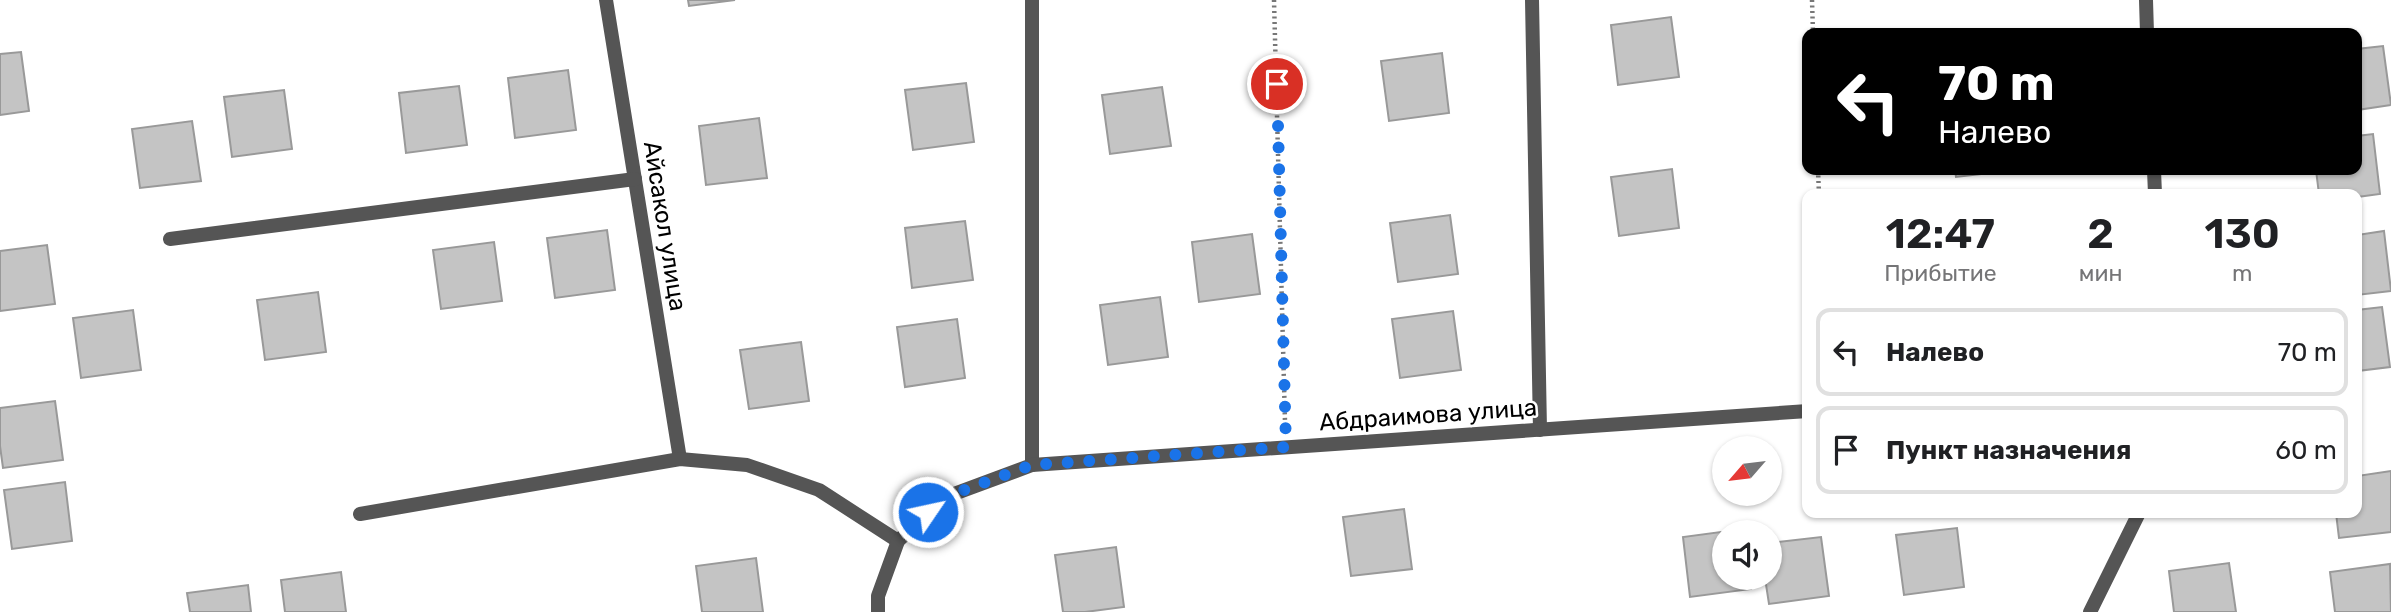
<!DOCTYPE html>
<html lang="ru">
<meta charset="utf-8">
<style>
body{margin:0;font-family:Rubik,sans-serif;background:#f6f6f6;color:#202124;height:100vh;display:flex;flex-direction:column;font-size:26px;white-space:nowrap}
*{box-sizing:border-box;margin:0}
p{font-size:23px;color:#757577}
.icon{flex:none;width:38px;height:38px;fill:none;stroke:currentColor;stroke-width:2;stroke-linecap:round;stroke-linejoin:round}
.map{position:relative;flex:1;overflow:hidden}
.sheet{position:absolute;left:1802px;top:189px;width:560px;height:329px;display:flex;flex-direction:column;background:#fff;border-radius:14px;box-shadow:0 2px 5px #0004}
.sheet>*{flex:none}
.banner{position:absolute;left:1802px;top:28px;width:560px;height:147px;border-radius:14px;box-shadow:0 2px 5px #0004;background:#000;color:#fff;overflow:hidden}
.needle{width:46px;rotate:242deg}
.buttons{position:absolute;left:1712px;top:436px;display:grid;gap:14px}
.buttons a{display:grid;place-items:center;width:70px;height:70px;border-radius:50%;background:#fff;box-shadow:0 2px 5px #0004;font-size:35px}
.pin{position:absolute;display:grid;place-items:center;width:60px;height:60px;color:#fff;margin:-30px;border:4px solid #fff;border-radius:50%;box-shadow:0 2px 7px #0007}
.me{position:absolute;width:77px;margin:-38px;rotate:56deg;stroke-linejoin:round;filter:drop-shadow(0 0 5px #0008)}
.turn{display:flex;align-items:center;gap:24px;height:147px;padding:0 21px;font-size:32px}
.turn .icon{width:91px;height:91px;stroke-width:2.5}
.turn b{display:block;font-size:49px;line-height:60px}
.eta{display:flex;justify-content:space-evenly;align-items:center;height:119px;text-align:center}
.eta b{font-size:42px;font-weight:600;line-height:49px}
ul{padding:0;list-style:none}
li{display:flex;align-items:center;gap:21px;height:88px;margin:0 14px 10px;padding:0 7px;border:4px solid #e0e0e0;border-radius:14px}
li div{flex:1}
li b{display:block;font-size:26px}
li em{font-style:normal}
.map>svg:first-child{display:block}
</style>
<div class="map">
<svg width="2391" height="612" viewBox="0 0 2391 612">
<rect width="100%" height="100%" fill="#fff"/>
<g fill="#c4c4c4" stroke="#999" stroke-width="2">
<path d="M688 0H735L689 6Z"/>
<path d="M1671 17 1679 77 1618 85 1611 25Z"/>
<path d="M2383 46 2391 105 2357 110V49Z"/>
<path d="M21 52 29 111 0 115V54Z"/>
<path d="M1442 53 1449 113 1389 121 1381 61Z"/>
<path d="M568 70 576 130 515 138 508 78Z"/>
<path d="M966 83 974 142 913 150 905 90Z"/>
<path d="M459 86 467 145 406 153 399 93Z"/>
<path d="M1162 87 1171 146 1110 154 1102 95Z"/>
<path d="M284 90 292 149 232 157 224 97Z"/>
<path d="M759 118 767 178 706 185 699 126Z"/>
<path d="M192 121 201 181 140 188 132 129Z"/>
<path d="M2373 134 2380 194 2357 197V194H2319L2316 170H2357V136Z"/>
<path d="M1672 169 1679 228 1619 236 1611 177Z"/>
<path d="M1955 170H2016L1956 177Z"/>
<path d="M1450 215 1458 274 1398 282 1390 223Z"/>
<path d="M965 221 973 280 912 288 905 228Z"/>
<path d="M607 230 615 290 555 298 547 238Z"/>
<path d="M2384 231 2391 291 2357 295V235Z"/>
<path d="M1252 234 1260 294 1199 302 1192 242Z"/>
<path d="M494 242 502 301 441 309 433 250Z"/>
<path d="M47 245 55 304 0 311V251Z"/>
<path d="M318 292 326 352 265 360 257 300Z"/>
<path d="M1160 297 1168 357 1108 365 1100 305Z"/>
<path d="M2382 307 2390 367 2357 371V310Z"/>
<path d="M133 310 141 370 81 378 73 318Z"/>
<path d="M1453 311 1461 370 1400 378 1392 319Z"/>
<path d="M957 319 965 378 905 387 897 327Z"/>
<path d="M801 342 809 401 749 409 740 350Z"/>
<path d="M55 401 63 460 3 468 0 446V408Z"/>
<path d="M2391 471V532L2339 538 2336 513H2357V476Z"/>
<path d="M65 482 72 541 12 549 4 490Z"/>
<path d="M1404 509 1412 569 1351 576 1343 517Z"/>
<path d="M1957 528 1964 587 1904 595 1896 535Z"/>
<path d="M1743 529 1744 532H1724V578H1750L1751 589 1690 597 1683 537Z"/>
<path d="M1821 537 1829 596 1769 604 1765 578H1769V543Z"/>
<path d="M1116 547 1124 607 1085 612H1063L1055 555Z"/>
<path d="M756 558 763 612H702L696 566Z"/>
<path d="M2229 563 2236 612H2174L2169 571Z"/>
<path d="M2390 564 2391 612H2335L2330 572Z"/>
<path d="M341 572 346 612H285L281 580Z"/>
<path d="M248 585 251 612H190L187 593Z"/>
</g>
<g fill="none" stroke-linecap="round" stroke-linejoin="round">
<g stroke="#777" stroke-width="4.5" stroke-dasharray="2 3.5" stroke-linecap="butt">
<path d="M1274 0 1285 422"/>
<path d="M1812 0 1813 33"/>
<path d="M1818 170 1819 194"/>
</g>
<g stroke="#555" stroke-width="14">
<path d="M606 0 680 459"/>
<path d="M1032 0V465"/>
<path d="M1532 0 1540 430"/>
<path d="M2146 0 2147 33"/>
<path d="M2154 170 2155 194"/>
<path d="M170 239 635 179"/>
<path d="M360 514 680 459 747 465 819 490 898 541"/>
<path d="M878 612V596L898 541 943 498 1032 465 1808 411"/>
<path d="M2090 612 2139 513"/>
</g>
</g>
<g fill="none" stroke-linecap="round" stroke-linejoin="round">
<path stroke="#1a73e8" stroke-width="12" stroke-dasharray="0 21.6" d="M928 512 943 498 1032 465 1286 447 1277 84"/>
</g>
<g text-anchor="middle" stroke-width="5" stroke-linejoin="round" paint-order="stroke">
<g font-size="24" fill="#000" stroke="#fff">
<text transform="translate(665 226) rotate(81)" y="8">Айсакол улица</text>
<text transform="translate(1428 415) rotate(-4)" y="8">Абдраимова улица</text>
</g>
</g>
</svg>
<div class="buttons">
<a><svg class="needle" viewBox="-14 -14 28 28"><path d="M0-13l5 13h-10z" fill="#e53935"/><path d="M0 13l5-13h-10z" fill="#757577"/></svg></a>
<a><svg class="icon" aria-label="sound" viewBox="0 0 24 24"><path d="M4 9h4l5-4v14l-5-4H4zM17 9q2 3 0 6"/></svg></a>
</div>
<div class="pin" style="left:1277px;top:84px;background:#d93025"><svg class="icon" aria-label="arrive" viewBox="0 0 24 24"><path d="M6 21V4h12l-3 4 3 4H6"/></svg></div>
<svg class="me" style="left:928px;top:512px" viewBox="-20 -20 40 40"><circle r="17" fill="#1a73e8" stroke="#fff" stroke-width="3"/><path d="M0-11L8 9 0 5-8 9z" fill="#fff"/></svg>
<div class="banner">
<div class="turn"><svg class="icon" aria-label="left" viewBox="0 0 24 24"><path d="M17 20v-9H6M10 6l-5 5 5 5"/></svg><div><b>70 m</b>Налево</div></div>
</div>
<section class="sheet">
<div class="eta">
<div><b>12:47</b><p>Прибытие</p></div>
<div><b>2</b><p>мин</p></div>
<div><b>130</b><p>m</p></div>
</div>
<ul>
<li><svg class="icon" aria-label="left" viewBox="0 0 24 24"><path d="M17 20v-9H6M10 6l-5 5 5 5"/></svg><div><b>Налево</b></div><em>70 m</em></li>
<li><svg class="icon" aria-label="arrive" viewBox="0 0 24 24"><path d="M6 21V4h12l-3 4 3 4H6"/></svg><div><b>Пункт назначения</b></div><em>60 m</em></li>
</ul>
</section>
</div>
